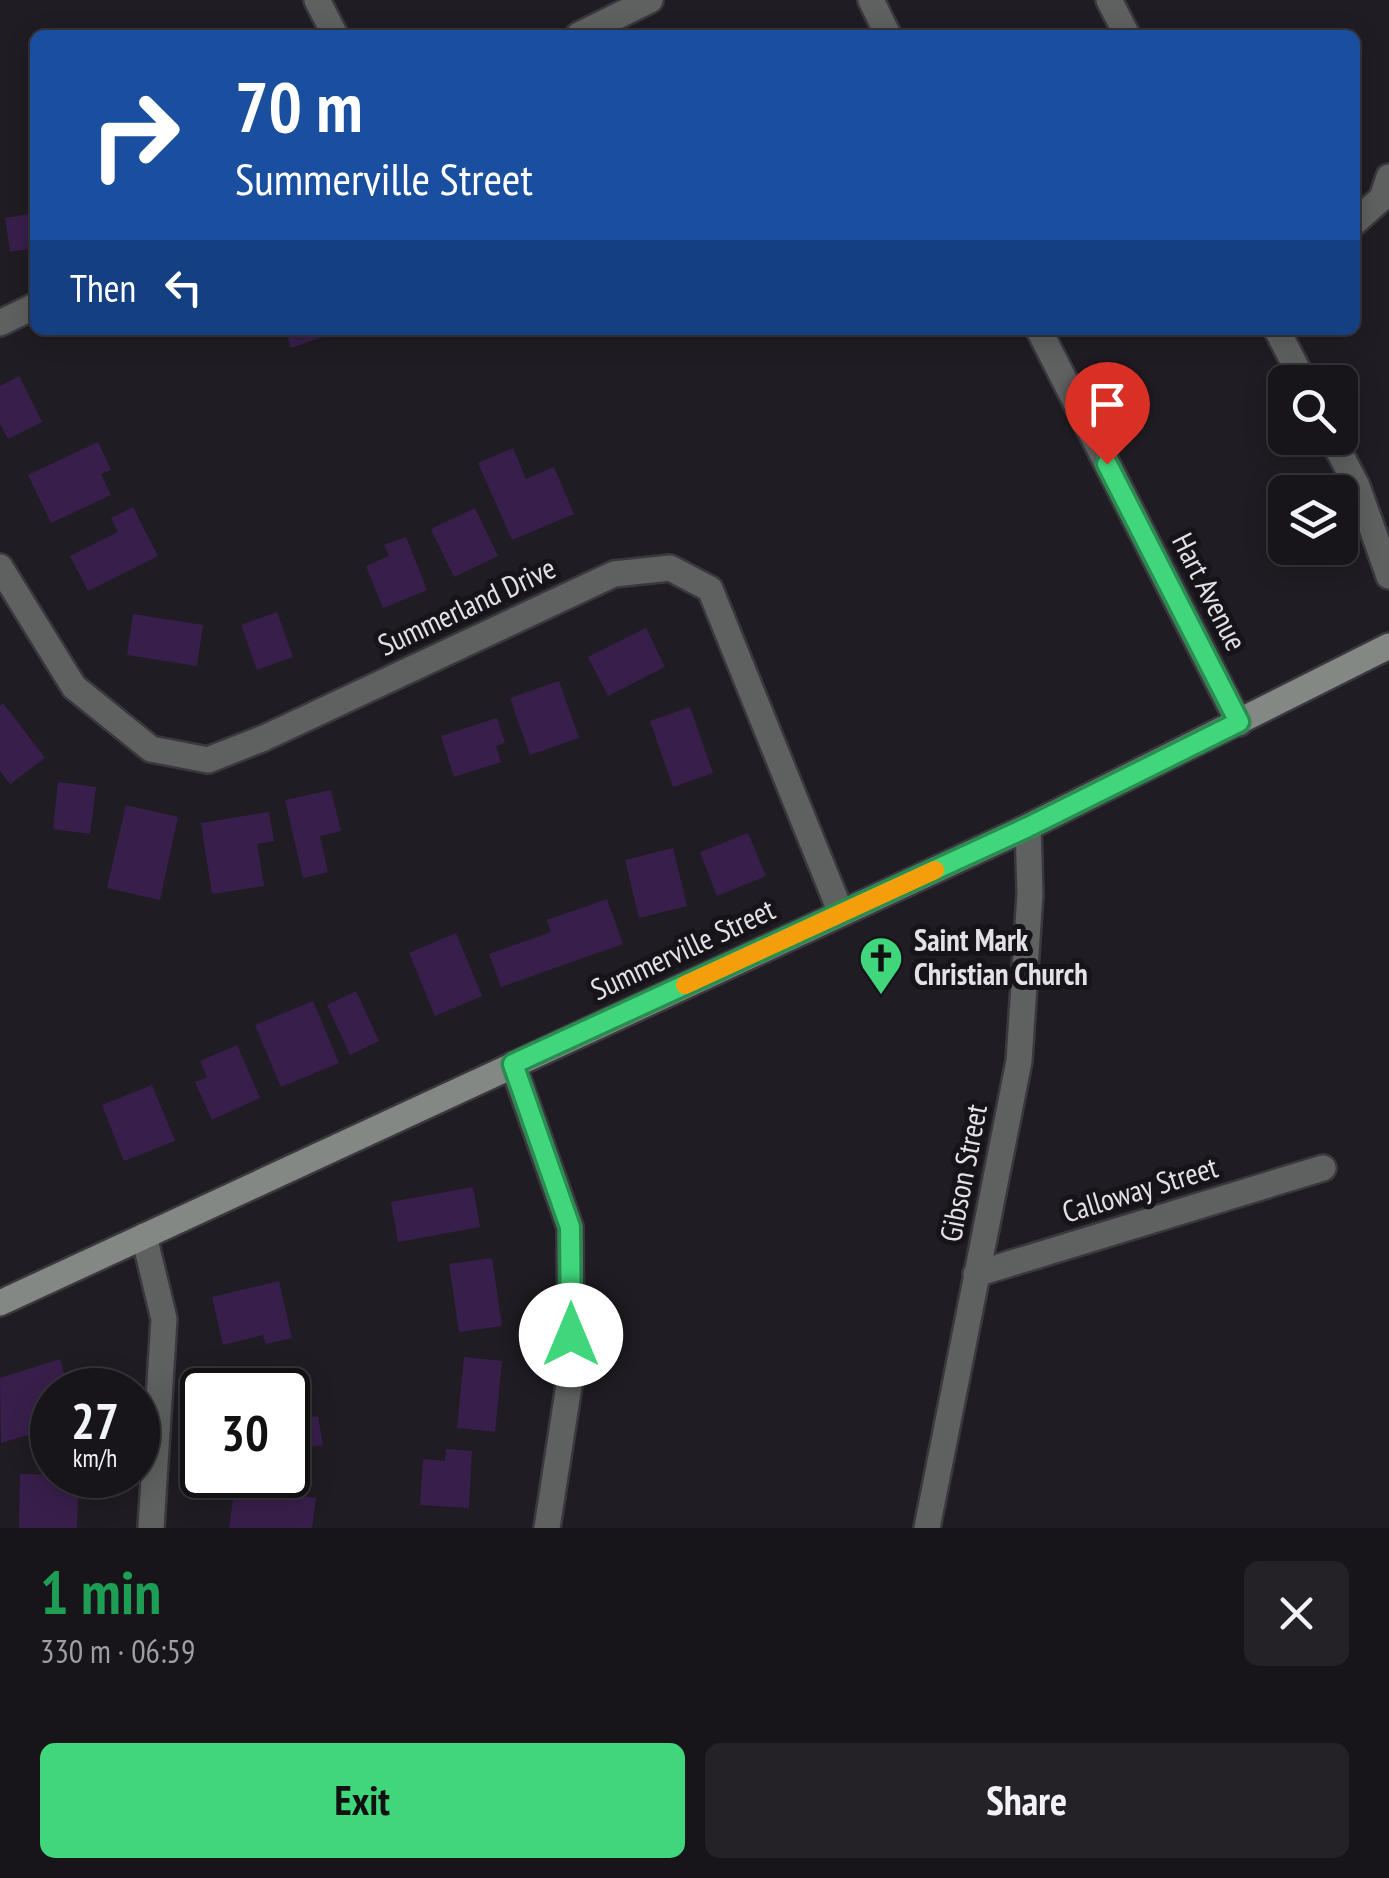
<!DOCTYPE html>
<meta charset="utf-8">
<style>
body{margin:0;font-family:"PT Sans Narrow",sans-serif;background:#242227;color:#f1f3f6;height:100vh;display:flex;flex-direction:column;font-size:38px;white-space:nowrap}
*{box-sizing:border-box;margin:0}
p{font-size:32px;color:#9e9fa2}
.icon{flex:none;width:55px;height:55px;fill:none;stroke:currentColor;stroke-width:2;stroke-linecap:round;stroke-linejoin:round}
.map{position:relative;height:1528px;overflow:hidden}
.panel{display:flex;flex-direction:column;background:#17151a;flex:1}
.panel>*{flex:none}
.guide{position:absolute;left:30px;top:30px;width:1330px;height:305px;border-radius:15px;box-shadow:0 5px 25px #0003,0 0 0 2px #363439;background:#1a4fa0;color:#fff;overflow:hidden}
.fabs{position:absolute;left:1268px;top:365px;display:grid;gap:20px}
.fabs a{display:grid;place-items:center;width:90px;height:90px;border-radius:15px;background:#17151a;box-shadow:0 5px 25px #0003,0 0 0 2px #363439;font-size:50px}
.speed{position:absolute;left:30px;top:1368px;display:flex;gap:20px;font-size:50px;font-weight:700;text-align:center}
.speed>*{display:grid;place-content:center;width:130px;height:130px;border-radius:50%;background:#17151a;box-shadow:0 5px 25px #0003,0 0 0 2px #363439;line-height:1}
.speed small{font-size:25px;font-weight:400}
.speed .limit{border:5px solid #111;border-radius:15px;background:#fff;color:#111}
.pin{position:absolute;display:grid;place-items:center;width:85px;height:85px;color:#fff;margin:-102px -42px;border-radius:50% 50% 50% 0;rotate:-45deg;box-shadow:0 0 10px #0007}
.pin .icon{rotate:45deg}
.me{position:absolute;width:110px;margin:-55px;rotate:0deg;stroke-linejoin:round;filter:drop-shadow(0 0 8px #0008)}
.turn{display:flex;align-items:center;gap:35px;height:210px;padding:0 40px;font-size:45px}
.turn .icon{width:130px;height:130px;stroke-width:2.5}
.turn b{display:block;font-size:70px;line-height:85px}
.then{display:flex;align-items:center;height:95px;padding:0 40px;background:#0003;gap:20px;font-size:38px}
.round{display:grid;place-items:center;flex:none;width:105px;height:105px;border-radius:15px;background:#242227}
.summary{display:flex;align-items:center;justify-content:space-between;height:170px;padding:0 40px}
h1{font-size:60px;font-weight:700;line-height:75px;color:#1e9e55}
.button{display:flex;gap:20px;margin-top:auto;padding:20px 40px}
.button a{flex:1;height:115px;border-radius:15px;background:#40d77c;color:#111;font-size:40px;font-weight:700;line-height:115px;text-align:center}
.button a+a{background:#242227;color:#f1f3f6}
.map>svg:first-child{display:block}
</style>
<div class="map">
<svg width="1389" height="1528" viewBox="0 0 1389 1528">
<rect width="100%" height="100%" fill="#1f1c23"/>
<g fill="#381f4b">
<path d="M35 213V248L10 252 5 218Z"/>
<path d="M285 330H340V331L291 348Z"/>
<path d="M19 376 42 422 8 439 0 424V386Z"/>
<path d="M98 442 111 470 101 474 111 495 51 523 28 475Z"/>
<path d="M513 448 526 479 554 467 574 514 512 540 478 463Z"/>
<path d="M133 507 158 556 88 591 70 556 118 532 111 518Z"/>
<path d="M475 508 498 556 454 577 431 529Z"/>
<path d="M406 537 427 590 383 608 366 566 389 556 384 545Z"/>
<path d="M277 612 293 657 257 670 241 625Z"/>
<path d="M133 614 203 625 197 666 127 655Z"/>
<path d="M646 628 665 667 608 696 588 657Z"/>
<path d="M559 681 579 738 530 755 510 698Z"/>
<path d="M3 703 45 758 10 784 0 771V706Z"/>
<path d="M690 707 713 773 673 787 650 721Z"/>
<path d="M497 718 505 743 496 746 501 762 454 777 441 736Z"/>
<path d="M58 782 96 787 90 834 53 829Z"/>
<path d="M331 790 341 831 320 836 328 872 303 878 285 800Z"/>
<path d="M126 805 178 817 160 900 107 888Z"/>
<path d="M269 812 274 841 257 844 264 886 212 894 201 823Z"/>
<path d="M748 833 766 876 717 896 700 852Z"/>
<path d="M673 848 687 906 639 918 625 860Z"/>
<path d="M607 899 623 944 501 987 489 954 551 932 547 920Z"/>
<path d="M456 933 482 996 435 1016 409 953Z"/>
<path d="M356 991 379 1041 350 1055 327 1005Z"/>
<path d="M313 1001 339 1063 281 1087 255 1025Z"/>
<path d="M237 1045 260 1098 212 1120 195 1082 207 1077 200 1061Z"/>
<path d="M152 1085 175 1141 124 1161 102 1105Z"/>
<path d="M473 1187 480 1227 398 1242 391 1202Z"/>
<path d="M492 1258 502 1326 459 1332 449 1264Z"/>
<path d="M279 1281 292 1338 266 1344 263 1335 223 1345 212 1297Z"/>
<path d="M464 1357 502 1361 495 1432 457 1428Z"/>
<path d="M60 1359 69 1390H52V1428L1 1443 0 1378Z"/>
<path d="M293 1378 299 1419 318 1416 323 1445 288 1451V1390H230Z"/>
<path d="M446 1449 472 1451 469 1508 420 1505 423 1459 445 1461Z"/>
<path d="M20 1474 79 1475 77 1528H19Z"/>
<path d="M235 1486 316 1498 312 1528H229Z"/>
</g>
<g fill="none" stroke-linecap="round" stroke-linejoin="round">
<g stroke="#3a383e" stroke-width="30">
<g id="street">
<path d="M317 0 335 35"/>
<path d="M871 0 888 35"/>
<path d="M1109 0 1127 35"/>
<path d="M579 35 650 0"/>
<path d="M1355 222 1382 198 1389 177"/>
<path d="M0 323 35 306"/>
<path d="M1039 330 1239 723"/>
<path d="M1277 330 1304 382"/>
<path d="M1332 438 1357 486 1389 576"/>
<path d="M0 567 74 687 151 749 208 760 264 738 614 574 670 568 710 589 841 913"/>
<path d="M513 1065 570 1227 571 1372 547 1528"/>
<path d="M144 1236 164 1319 151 1528"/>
<path d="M976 1274 1323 1168"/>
<path d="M927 1528 1019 1061 1030 894 1028 827"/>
</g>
</g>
<g stroke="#3a383e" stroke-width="30">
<path id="secondary" d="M0 1303 1028 827 1389 646"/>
</g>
<use href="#street" stroke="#5e615f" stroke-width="25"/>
<use href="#secondary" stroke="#838884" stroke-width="25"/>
</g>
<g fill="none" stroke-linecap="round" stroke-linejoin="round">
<g stroke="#2a8c51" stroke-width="25">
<path id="route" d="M571 1335 570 1227 513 1064 1028 827 1239 722 1107 464"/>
</g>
<use href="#route" stroke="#40d77c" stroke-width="18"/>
<path stroke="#f59e0b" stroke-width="18" d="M685 985 935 870"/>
</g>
<defs>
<g id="church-pin" transform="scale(2.25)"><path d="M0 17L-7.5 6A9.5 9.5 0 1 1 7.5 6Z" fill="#40d77c" stroke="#161319"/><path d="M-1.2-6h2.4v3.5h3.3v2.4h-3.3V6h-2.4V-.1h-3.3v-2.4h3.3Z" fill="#111"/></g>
</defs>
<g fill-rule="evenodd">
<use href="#church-pin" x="881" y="958"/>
</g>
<g text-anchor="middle" stroke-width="10" stroke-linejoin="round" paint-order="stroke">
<g font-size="30" fill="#e3e1e6" stroke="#161319">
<text transform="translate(1209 592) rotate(63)" y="10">Hart Avenue</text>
<text transform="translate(467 607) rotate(-25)" y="10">Summerland Drive</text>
<text transform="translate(683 950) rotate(-25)" y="10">Summerville Street</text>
<text transform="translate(964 1173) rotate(-79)" y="10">Gibson Street</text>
<text transform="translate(1140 1190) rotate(-17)" y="10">Calloway Street</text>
</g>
<g font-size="30" font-weight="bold" fill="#e3e1e6" stroke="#161319" text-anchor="start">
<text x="914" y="951">Saint Mark<tspan x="914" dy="34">Christian Church</tspan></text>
</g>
</g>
</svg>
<div class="fabs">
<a><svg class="icon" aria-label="search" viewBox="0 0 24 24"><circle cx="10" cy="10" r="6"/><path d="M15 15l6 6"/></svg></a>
<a><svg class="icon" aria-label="layers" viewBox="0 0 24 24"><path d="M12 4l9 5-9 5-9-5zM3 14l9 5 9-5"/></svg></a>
</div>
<div class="speed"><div>27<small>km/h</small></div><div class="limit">30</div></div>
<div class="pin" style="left:1107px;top:464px;background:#d93025"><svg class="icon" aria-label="arrive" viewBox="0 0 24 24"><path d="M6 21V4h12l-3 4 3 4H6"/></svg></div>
<svg class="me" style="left:571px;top:1335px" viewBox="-20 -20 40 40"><circle r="19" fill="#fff"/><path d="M0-13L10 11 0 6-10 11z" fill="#40d77c"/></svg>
<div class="guide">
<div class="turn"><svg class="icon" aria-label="right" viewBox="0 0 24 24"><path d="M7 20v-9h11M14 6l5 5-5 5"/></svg><div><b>70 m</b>Summerville Street</div></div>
<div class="then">Then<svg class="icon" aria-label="left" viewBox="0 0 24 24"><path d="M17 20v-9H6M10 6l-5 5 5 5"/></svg></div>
</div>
</div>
<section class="panel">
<div class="summary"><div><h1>1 min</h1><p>330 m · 06:59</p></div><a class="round"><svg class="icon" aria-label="close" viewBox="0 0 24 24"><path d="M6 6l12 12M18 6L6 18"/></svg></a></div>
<div class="button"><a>Exit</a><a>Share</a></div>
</section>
